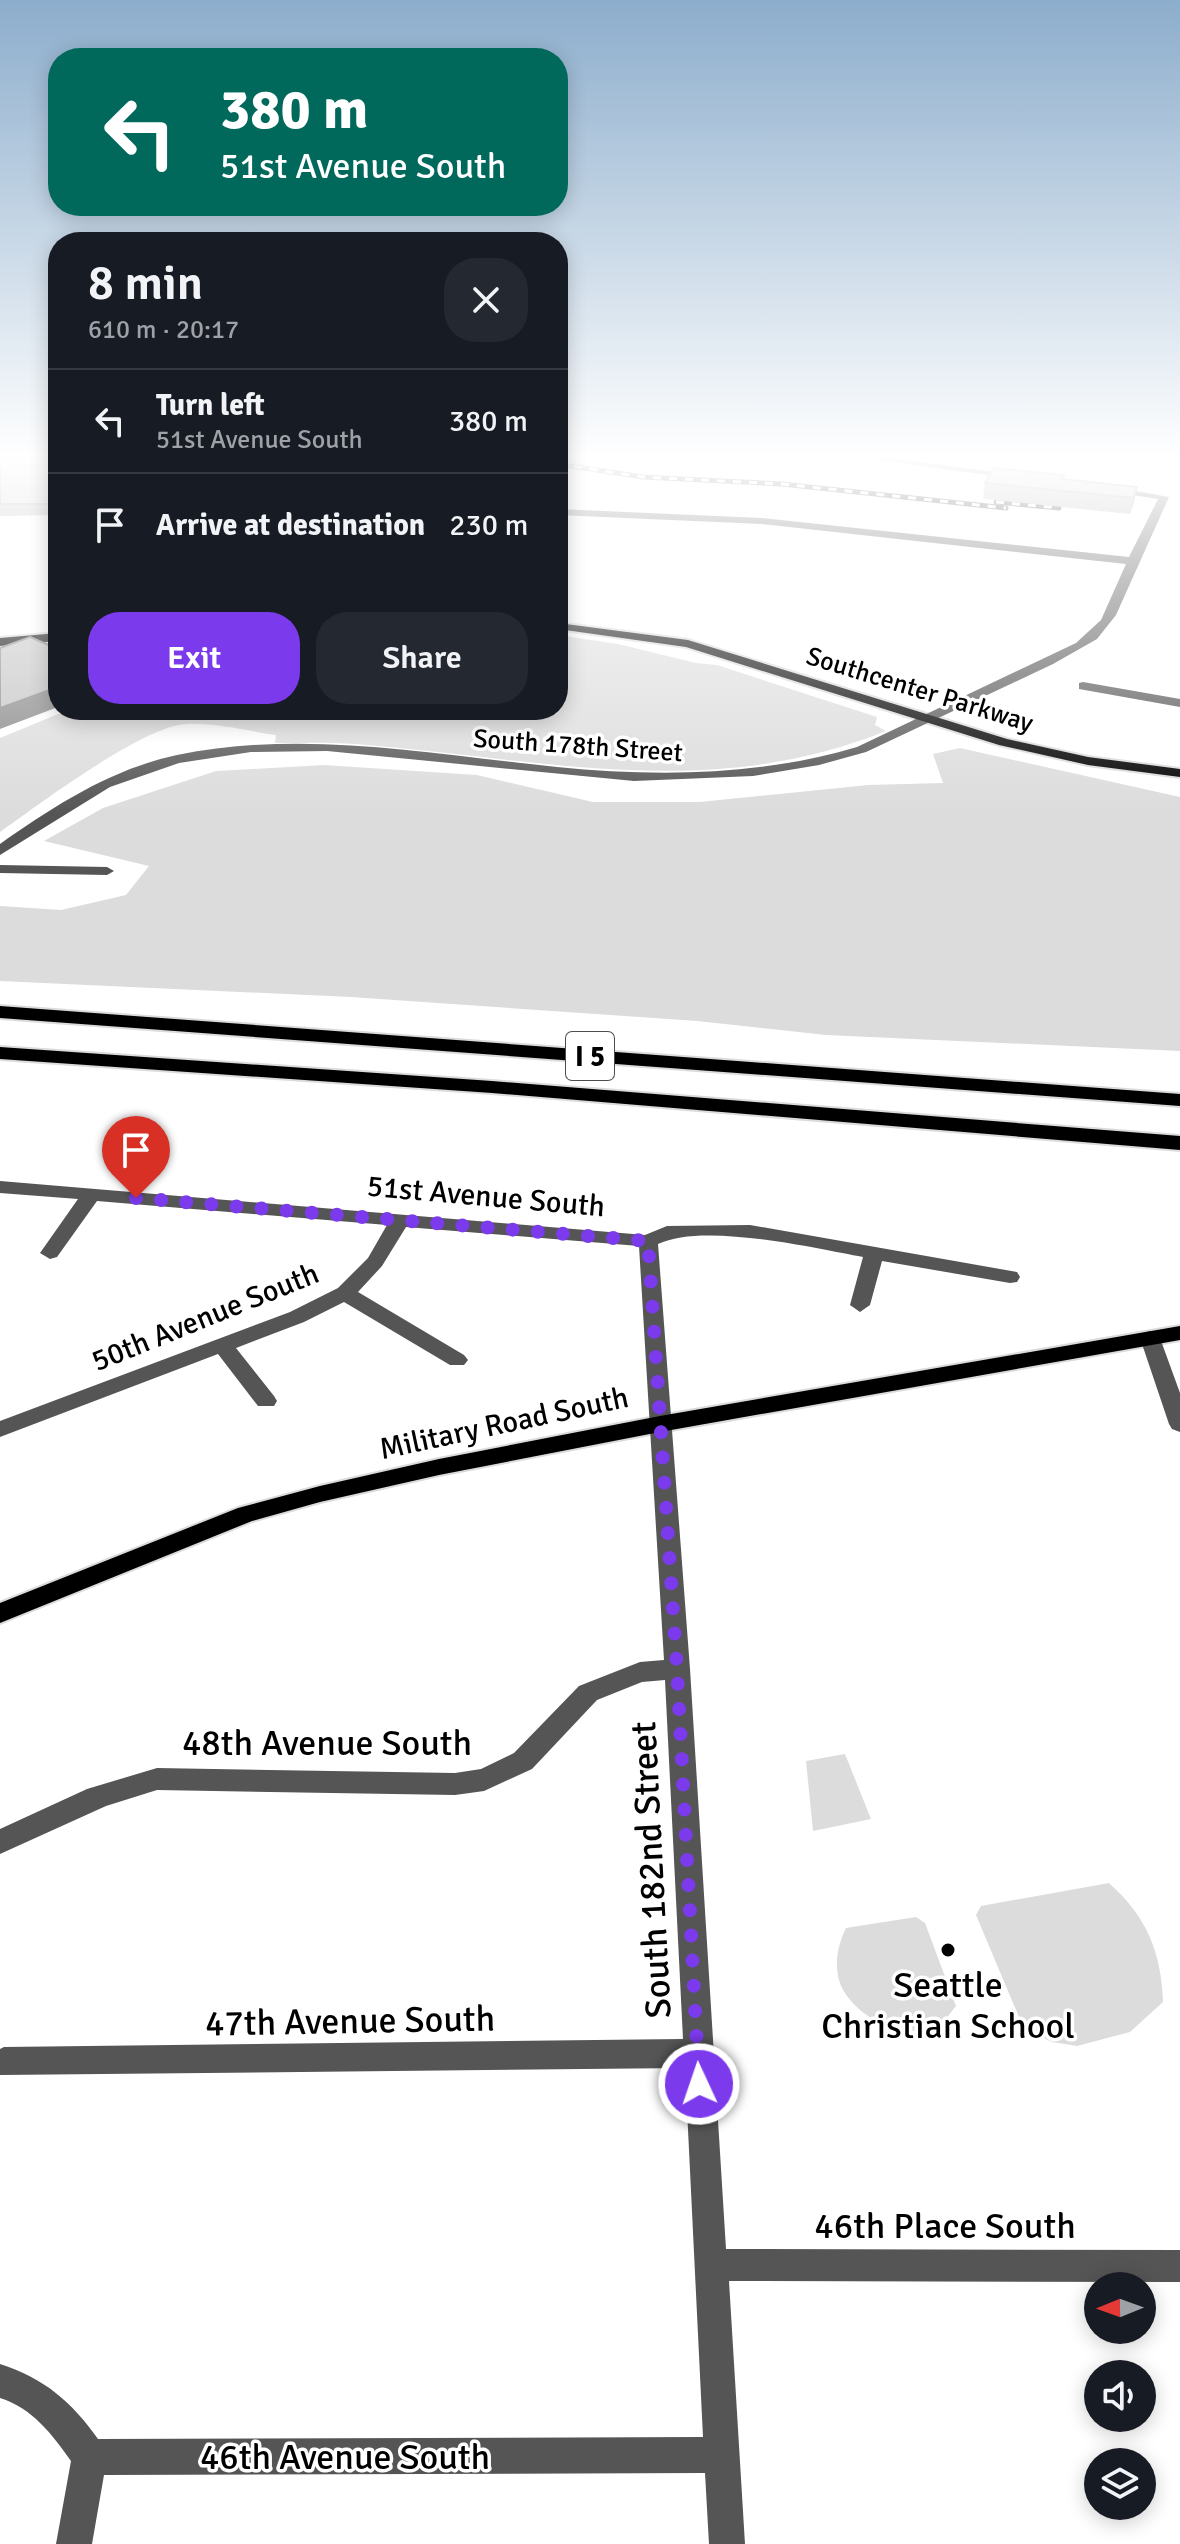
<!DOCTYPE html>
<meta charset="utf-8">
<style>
body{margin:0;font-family:Signika,sans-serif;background:#242831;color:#f1f3f6;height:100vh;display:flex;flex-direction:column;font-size:30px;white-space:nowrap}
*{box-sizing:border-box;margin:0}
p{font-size:26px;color:#9ea1a6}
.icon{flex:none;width:44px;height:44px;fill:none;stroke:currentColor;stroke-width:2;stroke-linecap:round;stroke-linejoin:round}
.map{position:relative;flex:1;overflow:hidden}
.details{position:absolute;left:48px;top:232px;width:520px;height:488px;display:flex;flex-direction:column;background:#171b24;border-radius:32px;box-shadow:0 4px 20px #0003}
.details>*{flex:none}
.guide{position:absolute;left:48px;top:48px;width:520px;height:168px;border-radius:32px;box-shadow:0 4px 20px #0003;background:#00695c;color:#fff;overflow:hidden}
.needle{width:52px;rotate:269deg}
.controls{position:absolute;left:1084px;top:2272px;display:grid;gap:16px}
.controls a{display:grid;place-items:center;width:72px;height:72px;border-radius:50%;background:#171b24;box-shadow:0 4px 20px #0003;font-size:40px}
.pin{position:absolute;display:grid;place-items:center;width:68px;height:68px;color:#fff;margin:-82px -34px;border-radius:50% 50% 50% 0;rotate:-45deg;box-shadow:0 0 8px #0007}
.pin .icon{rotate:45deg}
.me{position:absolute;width:88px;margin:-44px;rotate:357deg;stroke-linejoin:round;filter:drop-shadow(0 0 6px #0008)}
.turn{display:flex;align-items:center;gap:28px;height:168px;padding:0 40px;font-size:36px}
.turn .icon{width:104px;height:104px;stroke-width:2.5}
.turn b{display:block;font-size:56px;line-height:68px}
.round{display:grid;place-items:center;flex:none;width:84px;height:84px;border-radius:32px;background:#242831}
.headline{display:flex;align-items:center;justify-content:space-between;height:136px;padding:0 40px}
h1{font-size:48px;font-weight:600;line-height:60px}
.cta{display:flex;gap:16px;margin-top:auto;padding:16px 40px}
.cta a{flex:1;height:92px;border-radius:32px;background:#7c3aed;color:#fff;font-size:32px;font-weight:600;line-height:92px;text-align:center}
.cta a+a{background:#242831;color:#f1f3f6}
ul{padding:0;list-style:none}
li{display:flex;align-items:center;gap:24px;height:104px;padding:0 40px;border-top:2px solid #363941}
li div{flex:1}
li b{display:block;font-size:30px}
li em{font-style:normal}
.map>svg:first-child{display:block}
</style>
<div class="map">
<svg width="1180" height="2544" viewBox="0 0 1180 2544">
<rect width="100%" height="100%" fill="#fff"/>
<g fill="#dcdcdc">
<path d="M558 635 618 644 696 663 717 665 877 717 875 725 886 731C707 803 539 758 355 744 329 742 302 743 275 743L276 735C247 731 214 722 185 724 142 727 38 805 0 832V738L68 710H558Z"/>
<path d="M960 748 1180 797V1051L826 1035 697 1021 351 997 0 981V906L61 910 126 895 149 866 44 841 103 808 216 771 324 765 477 775 593 802H699L868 785 943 783 933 754Z"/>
<path d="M845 1754 871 1819 813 1831 806 1761Z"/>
<path d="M1109 1883C1147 1917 1161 1952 1163 2002L1130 2032 1077 2046 1052 2042 1024 2029 976 1915 981 1906Z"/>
<path d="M916 1917 925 1923 956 2006C951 2012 945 2021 939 2024 907 2043 858 2019 842 1988 833 1969 837 1946 846 1928Z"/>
</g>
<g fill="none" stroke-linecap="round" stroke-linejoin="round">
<g stroke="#dbdbdb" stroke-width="4">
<g id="major">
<path d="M558 623 688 640 1007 739 1088 757 1180 769V777L1088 765 999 745 686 647 558 629Z"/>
<path d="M58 633V641L0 646V638Z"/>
<path d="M1180 1326V1340L660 1432 439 1475 320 1502 252 1521 0 1623V1603L238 1508 320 1486 439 1459 660 1416Z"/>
</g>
</g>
<g stroke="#dbdbdb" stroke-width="4">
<g id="highway">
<path d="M0 1006 1180 1094V1106L0 1018Z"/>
<path d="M0 1047 492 1081 1180 1136V1150L492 1093 0 1059Z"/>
</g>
</g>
<g fill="#555" fill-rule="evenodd">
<path d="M863 458H891L1023 476 1018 479Z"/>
<path d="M1109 486 1169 497 1116 615 1097 639 1053 664 866 752 819 765 753 776 634 781 327 751 251 752 179 763 110 787 0 855V844C54 806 111 769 177 755 304 729 430 754 557 767 657 777 760 776 857 747L1076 643 1101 620 1126 564 762 524 558 515V509L762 518 1129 557 1158 499 1106 491Z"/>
<path d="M1083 682 1180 699V707L1079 689V683Z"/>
<path d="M0 865 107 867 114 871 107 875 0 873Z"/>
<path d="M0 1181 645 1235 667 1226 750 1225 1017 1272 1020 1277 1017 1282 1010 1283 882 1261 870 1305 860 1312 850 1305 863 1257C813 1248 703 1222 658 1244L690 1669 726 2249 1180 2250V2282L729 2281 745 2544H709L705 2473 104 2475 92 2544H56L71 2461C52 2434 32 2408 0 2398V2364C44 2378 72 2402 98 2439L703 2437 685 2068 0 2075V2049L4 2047 683 2039 665 1680 642 1682 597 1700 532 1769 484 1791 455 1795 157 1790 106 1806 0 1854V1829L87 1789 157 1768 455 1773 481 1769 514 1753 579 1686 640 1662 664 1660 639 1246 406 1227 382 1266 358 1292 464 1355 468 1360 464 1365H450L344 1302 304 1322 236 1348 274 1396 277 1401 274 1406H258L218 1354 0 1437V1421L290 1312 338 1288 368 1258 387 1225 97 1201 57 1257 50 1259 40 1253 78 1199 0 1193Z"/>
<path d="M1150 1331 1157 1333 1160 1338 1180 1393V1432L1172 1429 1169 1424 1140 1338 1143 1333Z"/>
</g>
<use href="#major" fill="#000" fill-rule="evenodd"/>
<use href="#highway" fill="#000" fill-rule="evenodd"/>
<g stroke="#000" stroke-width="5">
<g id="rail">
<path d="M558 464 643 477 782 484 1006 508"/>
<path d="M996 502 1059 508"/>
</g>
</g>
<use href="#rail" stroke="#fff" stroke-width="3" stroke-dasharray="8" stroke-linecap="butt"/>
</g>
<g fill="#a9a9a9">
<path d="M0 458H58V515L0 516Z"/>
<path d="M1063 479 1137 487 1134 502 1130 514 983 499 985 483Z"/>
</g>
<g fill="#898989">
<path d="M1137 487 1134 502 1130 514 1133 498Z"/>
<path d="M58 687V707L0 729V708Z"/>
</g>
<g fill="#c4c4c4" stroke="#898989" stroke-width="2">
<rect x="0" y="458" width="58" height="46"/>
<path d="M994 468 1064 475 1062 479 1137 487 1133 498 985 483Z"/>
<path d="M30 637 58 649V687L0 708V648Z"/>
</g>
<linearGradient id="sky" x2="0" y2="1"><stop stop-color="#8cadcc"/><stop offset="0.56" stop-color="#fff"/><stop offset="1" stop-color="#fff" stop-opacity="0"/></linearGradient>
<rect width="1180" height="814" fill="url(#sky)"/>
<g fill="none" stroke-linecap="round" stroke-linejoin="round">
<path stroke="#7c3aed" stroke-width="14" stroke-dasharray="0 25.2" d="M136 1198 648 1241 677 1669 699 2084"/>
</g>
<circle fill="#000" stroke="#fff" stroke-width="3" cx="948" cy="1950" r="8"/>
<g text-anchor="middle" stroke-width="7" stroke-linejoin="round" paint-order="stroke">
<g font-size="26" fill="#000" stroke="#fff">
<text transform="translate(920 689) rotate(17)" y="9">Southcenter Parkway</text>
<text transform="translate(578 745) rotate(4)" y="9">South 178th Street</text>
</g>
<rect fill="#fff" stroke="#4c4c4c" stroke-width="2" x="566" y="1032" width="48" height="48" rx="6"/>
<g font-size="28" font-weight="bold" fill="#000">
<text x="590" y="1066">I 5</text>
</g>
<g font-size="30" fill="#000" stroke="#fff">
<text transform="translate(486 1196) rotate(5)" y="10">51st Avenue South</text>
<text transform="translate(205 1317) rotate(-22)" y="10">50th Avenue South</text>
<text transform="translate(504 1423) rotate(-12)" y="10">Military Road South</text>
</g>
<g font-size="36" fill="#000" stroke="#fff">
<text x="327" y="1755">48th Avenue South</text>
<text transform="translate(650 1870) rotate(-93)" y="13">South 182nd Street</text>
<text transform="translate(350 2020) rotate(-1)" y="13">47th Avenue South</text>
<text x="945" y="2238">46th Place South</text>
<text x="345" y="2469">46th Avenue South</text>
</g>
<g font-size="36" fill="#000" stroke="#fff">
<text x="948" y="1997">Seattle<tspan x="948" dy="41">Christian School</tspan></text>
</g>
</g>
</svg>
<div class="controls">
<a><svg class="needle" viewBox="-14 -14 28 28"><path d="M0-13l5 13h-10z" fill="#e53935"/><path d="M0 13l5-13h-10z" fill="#9ea1a6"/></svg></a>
<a><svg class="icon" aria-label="sound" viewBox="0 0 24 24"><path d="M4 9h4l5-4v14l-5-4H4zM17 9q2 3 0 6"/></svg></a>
<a><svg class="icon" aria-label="layers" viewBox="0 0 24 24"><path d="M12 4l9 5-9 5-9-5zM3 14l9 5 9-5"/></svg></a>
</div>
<div class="pin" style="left:136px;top:1198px;background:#d93025"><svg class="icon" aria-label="arrive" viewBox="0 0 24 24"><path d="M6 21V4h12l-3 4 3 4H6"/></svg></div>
<svg class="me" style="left:699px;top:2084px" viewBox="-20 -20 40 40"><circle r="17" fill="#7c3aed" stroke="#fff" stroke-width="3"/><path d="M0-11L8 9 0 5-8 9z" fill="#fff"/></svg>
<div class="guide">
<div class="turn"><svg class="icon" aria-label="left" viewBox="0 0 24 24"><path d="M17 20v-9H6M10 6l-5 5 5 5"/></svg><div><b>380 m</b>51st Avenue South</div></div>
</div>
<section class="details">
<div class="headline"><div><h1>8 min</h1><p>610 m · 20:17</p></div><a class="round"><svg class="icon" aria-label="close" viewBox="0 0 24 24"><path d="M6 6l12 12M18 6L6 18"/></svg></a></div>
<ul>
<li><svg class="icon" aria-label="left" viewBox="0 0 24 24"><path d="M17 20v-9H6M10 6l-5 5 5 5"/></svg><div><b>Turn left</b><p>51st Avenue South</p></div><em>380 m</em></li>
<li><svg class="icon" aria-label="arrive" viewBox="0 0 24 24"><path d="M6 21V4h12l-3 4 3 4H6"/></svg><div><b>Arrive at destination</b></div><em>230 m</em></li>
</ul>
<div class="cta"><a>Exit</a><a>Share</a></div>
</section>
</div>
